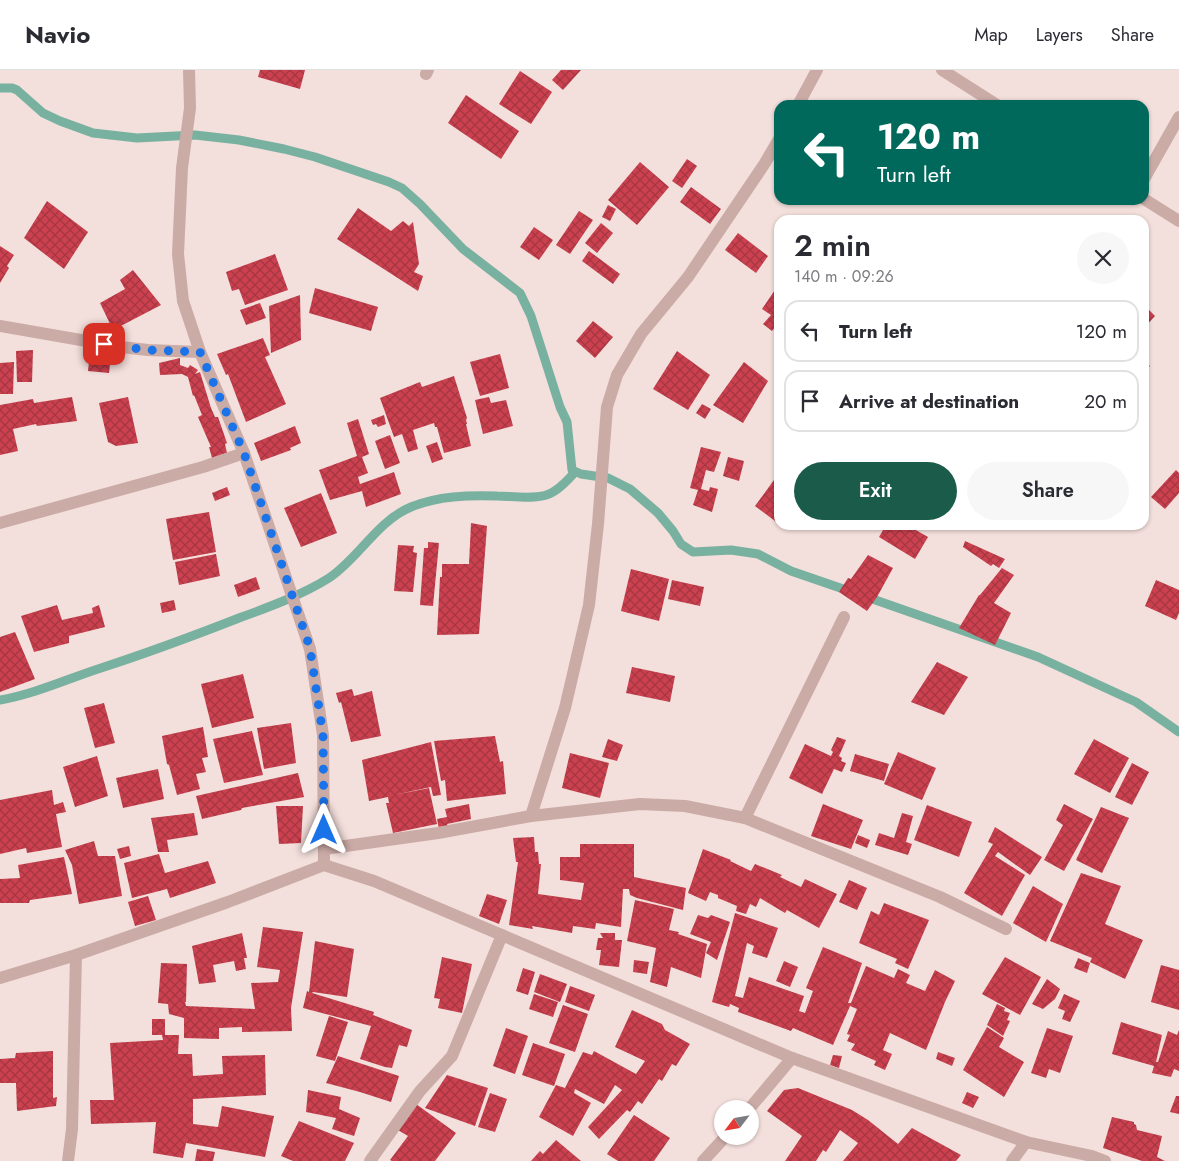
<!DOCTYPE html>
<meta charset="utf-8">
<style>
body{margin:0;font-family:Jost,sans-serif;background:#f7f7f7;color:#2b2b33;height:100vh;display:flex;flex-direction:column;font-size:19px;white-space:nowrap}
*{box-sizing:border-box;margin:0}
p{font-size:16px;color:#7c7c81}
.icon{flex:none;width:28px;height:28px;fill:none;stroke:currentColor;stroke-width:2;stroke-linecap:round;stroke-linejoin:round}
.map{position:relative;flex:1;overflow:hidden}
.details{position:absolute;left:774px;top:145px;width:375px;height:315px;display:flex;flex-direction:column;background:#fff;border-radius:15px;box-shadow:0 1px 4px #0004}
.details>*{flex:none}
.hud{position:absolute;left:774px;top:30px;width:375px;height:105px;border-radius:15px;box-shadow:0 1px 4px #0004;background:#00695c;color:#fff;overflow:hidden}
.needle{width:32px;rotate:239deg}
.fabs{position:absolute;left:714px;top:1030px;display:grid;gap:10px}
.fabs a{display:grid;place-items:center;width:45px;height:45px;border-radius:50%;background:#fff;box-shadow:0 1px 4px #0004;font-size:25px}
.pin{position:absolute;display:grid;place-items:center;width:42px;height:42px;color:#fff;margin:-21px;border-radius:10px;box-shadow:0 2px 8px #0006}
.me{position:absolute;width:55px;margin:-28px;rotate:0deg;stroke-linejoin:round;filter:drop-shadow(0 0 4px #0008)}
.turn{display:flex;align-items:center;gap:18px;height:105px;padding:0 20px;font-size:22px}
.turn .icon{width:65px;height:65px;stroke-width:2.5}
.turn b{display:block;font-size:35px;line-height:42px}
.round{display:grid;place-items:center;flex:none;width:52px;height:52px;border-radius:26px;background:#f7f7f7}
.head{display:flex;align-items:center;justify-content:space-between;height:85px;padding:0 20px}
h1{font-size:30px;font-weight:600;line-height:38px}
.action{display:flex;gap:10px;margin-top:auto;padding:10px 20px}
.action a{flex:1;height:58px;border-radius:30px;background:#1b5b49;color:#fff;font-size:20px;font-weight:600;line-height:58px;text-align:center}
.action a+a{background:#f7f7f7;color:#2b2b33}
ul{padding:0;list-style:none}
li{display:flex;align-items:center;gap:15px;height:62px;margin:0 10px 8px;padding:0 10px;border:2px solid #e1e1e2;border-radius:15px}
li div{flex:1}
li b{display:block;font-size:19px}
li em{font-style:normal}
header{display:flex;align-items:center;gap:30px;box-sizing:border-box;height:70px;padding:0 25px;background:#fff;border-bottom:1px solid #e1e1e2}
header strong{font-size:24px}
nav{display:flex;gap:28px;margin-inline-start:auto;font-size:18px}
.map>svg:first-child{display:block}
</style>
<header>
<strong>Navio</strong>
<nav><a>Map</a><a>Layers</a><a>Share</a></nav>
</header>
<div class="map">
<svg width="1179" height="1091" viewBox="0 0 1179 1091">
<defs>
<pattern id="building-cross-hatch" width="8" height="8" patternUnits="userSpaceOnUse" patternTransform="scale(1.25)"><rect width="8" height="8" fill="#cb414f"/><path d="M0 0l8 8M0 8l8-8" fill="none" stroke="#a63642"/></pattern>
</defs>
<rect width="100%" height="100%" fill="#f3dfdb"/>
<g fill="none" stroke-linecap="round" stroke-linejoin="round">
<g stroke="#79b1a0" stroke-width="9">
<path d="M0 18H12L17 20 43 43 60 51 93 63 137 68 195 65 239 70 284 79 315 87 389 112 402 118 420 134 463 179 520 223 531 246 560 337 567 352 572 400 581 404 608 408 630 419 658 443 673 461 681 474 693 482 731 480 758 484 791 501 852 522"/>
<path d="M864 526 1038 587 1136 632 1179 662"/>
<path d="M0 630C35 624 67 609 101 598 147 583 193 566 239 548 269 537 302 525 329 508 359 488 377 451 411 437 438 426 468 425 497 426 511 426 536 430 549 424 559 420 568 410 575 402"/>
</g>
</g>
<g fill="url(#building-cross-hatch)">
<path d="M260 0H305L300 19 258 7Z"/>
<path d="M561 0H581L563 20 552 10Z"/>
<path d="M520 1 552 22 531 54 499 34Z"/>
<path d="M466 25 519 61 501 89 448 53Z"/>
<path d="M687 89 697 96 682 118 672 111Z"/>
<path d="M640 92 669 117 637 155 608 130Z"/>
<path d="M691 117 721 139 710 154 680 132Z"/>
<path d="M47 131 88 162 64 199 24 168Z"/>
<path d="M608 135 616 139 610 151 602 147Z"/>
<path d="M358 138 391 161 403 151 409 156 413 152 419 194 414 202 423 206 418 221 337 169Z"/>
<path d="M579 141 593 150 570 184 556 175Z"/>
<path d="M601 153 613 163 597 183 585 173Z"/>
<path d="M534 157 553 170 539 190 520 177Z"/>
<path d="M738 163 768 186 756 203 725 180Z"/>
<path d="M0 176 14 185 7 196 9 198 0 213Z"/>
<path d="M589 181 620 204 613 214 582 191Z"/>
<path d="M275 184 288 220 245 235 239 219 232 221 226 202Z"/>
<path d="M133 200 161 235 113 260 100 233 125 219 120 210Z"/>
<path d="M779 214V253L772 261 763 254 771 245 762 239Z"/>
<path d="M315 218 378 237 371 261 309 243Z"/>
<path d="M300 225 301 270 271 283 269 236Z"/>
<path d="M260 233 266 248 246 255 240 240Z"/>
<path d="M1144 235 1155 246 1144 258Z"/>
<path d="M593 251 613 267 595 288 576 271Z"/>
<path d="M263 268 270 285 265 287 286 334 246 352 228 304 226 305 217 284Z"/>
<path d="M33 280 32 312H17L16 281Z"/>
<path d="M677 281 710 305 688 340 653 319Z"/>
<path d="M90 283 111 286 109 303 88 301Z"/>
<path d="M500 284 509 318 480 326 470 292Z"/>
<path d="M180 288V295L188 298 190 295 198 300 195 304 200 302 211 338 215 347H218L227 373 225 374 227 383 212 388 209 377H211L198 347 202 345 194 325 193 326 188 307 182 304 160 305 159 293Z"/>
<path d="M1144 291 1150 296 1144 303Z"/>
<path d="M14 292 13 324H0V293Z"/>
<path d="M744 292 768 311 743 353 713 335Z"/>
<path d="M454 306 467 348 466 350 467 354H466L471 376 444 383 437 357H435L434 353 413 360 418 379 408 382 402 364 394 367 380 328 420 312 422 317Z"/>
<path d="M72 327 77 351 37 356 36 354 13 359 18 381 0 385V335L33 329 34 333Z"/>
<path d="M128 327 138 373 116 376 108 372 99 333Z"/>
<path d="M489 327 491 333 506 330 513 356 483 364 475 330Z"/>
<path d="M702 334 711 339 705 349 696 343Z"/>
<path d="M384 345 386 354 378 357 376 354 373 355 371 350Z"/>
<path d="M358 349 369 384 362 387 368 403 358 407 360 414 394 402 401 424 366 437 362 421 330 430 319 400 357 386 347 353Z"/>
<path d="M295 356 301 373 290 378 291 380 261 391 254 373Z"/>
<path d="M390 365 400 393 385 399 375 371Z"/>
<path d="M437 372 443 389 432 393 426 376Z"/>
<path d="M701 377 721 382 714 402 706 400 701 419 709 421 710 417 718 419 712 442 693 435 698 420 690 418Z"/>
<path d="M728 387 744 391 739 411 723 406Z"/>
<path d="M1176 400 1179 403V423L1165 439 1151 427Z"/>
<path d="M779 403V454L755 436Z"/>
<path d="M227 417 230 425 215 431 212 423Z"/>
<path d="M321 423 337 463 301 477 284 438Z"/>
<path d="M209 442 216 482 173 490 166 449Z"/>
<path d="M471 453 487 456 479 564 437 565 440 507H442V494H469Z"/>
<path d="M886 455H907L928 467 915 489 879 467Z"/>
<path d="M965 471 1005 489 999 498 993 494 991 496 963 477Z"/>
<path d="M428 472 439 473 433 536 420 535 424 478H428Z"/>
<path d="M398 475 414 476 413 482 417 483 413 522 394 521Z"/>
<path d="M216 484 220 506 179 515 175 492Z"/>
<path d="M868 485 893 498 877 527 867 541 839 522 848 508 851 509Z"/>
<path d="M1002 498 1014 505 994 533 1011 543 995 575 959 558 979 525H980Z"/>
<path d="M631 499 669 509 659 551 621 541Z"/>
<path d="M256 507 260 519 238 527 234 515Z"/>
<path d="M672 510 704 517 700 536 668 529Z"/>
<path d="M1156 510 1179 520V543L1176 550 1145 536Z"/>
<path d="M174 530 176 540 162 543 160 533Z"/>
<path d="M57 535 62 550 93 543 92 538 99 535 105 557 69 566V573L34 582 21 546Z"/>
<path d="M15 562 35 609 0 622V567Z"/>
<path d="M937 592 968 607 944 645 911 632Z"/>
<path d="M632 597 675 606 670 632 626 623Z"/>
<path d="M243 604 254 648 212 658 201 614Z"/>
<path d="M352 619 354 626 372 621 381 666 351 672 341 632 339 633 336 623Z"/>
<path d="M104 633 115 673 95 678 84 638Z"/>
<path d="M291 653 296 693 264 699 257 658Z"/>
<path d="M203 657 208 687 202 688 206 702 196 704 200 719 177 725 169 695 167 694 162 666Z"/>
<path d="M252 661 263 705 224 713 213 669Z"/>
<path d="M495 666 500 692 503 691 506 724 447 731 445 710 441 711 434 671Z"/>
<path d="M837 667 846 670 839 686 842 688 841 691 846 693 842 702 834 699 822 724 789 708 805 674 831 686 833 682 831 680Z"/>
<path d="M608 669 623 675 617 691 602 687Z"/>
<path d="M1094 669 1129 688 1110 723 1074 704Z"/>
<path d="M431 672 441 725 433 726 431 717 394 725 429 718 437 754 393 763 386 733H389L388 727 369 731 362 690Z"/>
<path d="M898 682 936 698 922 730 884 714Z"/>
<path d="M570 683 609 693 600 728 562 718Z"/>
<path d="M855 684 889 694 884 711 850 701Z"/>
<path d="M97 686 108 726 75 737 63 697Z"/>
<path d="M1132 693 1149 702 1132 735 1115 727Z"/>
<path d="M158 699 164 729 123 738 116 708Z"/>
<path d="M298 703 304 727 242 738 241 740 202 749 196 726Z"/>
<path d="M52 720 54 735 63 732 66 742 56 744 62 777 27 783 26 778 0 784V730Z"/>
<path d="M469 734 471 749 447 754 448 756 439 759 437 749 447 747 445 739Z"/>
<path d="M823 734 863 750 851 779 811 766Z"/>
<path d="M1064 734 1093 749 1064 801 1044 790 1063 755 1056 750Z"/>
<path d="M927 735 972 752 959 787 914 770Z"/>
<path d="M276 736H303L301 773 279 774Z"/>
<path d="M1101 737 1129 748 1102 803 1076 790Z"/>
<path d="M194 743 198 765 167 770 169 782H158L151 748Z"/>
<path d="M902 743 913 746 906 772 912 774 908 785 875 775 879 763 894 768Z"/>
<path d="M995 757 1042 787 1030 805 998 782 995 786 1025 805 1002 846 964 823 993 774 988 772Z"/>
<path d="M858 765 870 770 867 778 855 773Z"/>
<path d="M534 767 535 782H538L539 794H541L538 824 581 830 584 813 560 810V787H580V774H634V807L686 818 683 840 637 828 630 825 629 819H623L621 857 596 853 595 859 573 856 572 863 532 856 533 859 509 855 518 792H516L513 768Z"/>
<path d="M94 771 98 786H115L122 826 79 834 72 795 65 780Z"/>
<path d="M129 776 131 786 120 789 117 779Z"/>
<path d="M703 779 731 790 730 791 751 801 755 794 782 805 780 807 801 817 805 809 837 824 819 858 787 840 785 843 760 828 756 837 750 834 746 844 736 841 737 836 718 828V825L710 822 706 831 688 823Z"/>
<path d="M159 784 165 803 208 791 216 813 170 828 167 819 132 828 124 793Z"/>
<path d="M64 787 72 824 30 830 29 833H0V809L20 808 18 795Z"/>
<path d="M1081 803 1121 816 1105 854 1143 870 1125 909 1090 892 1092 888 1050 871Z"/>
<path d="M849 810 867 818 857 840 839 832Z"/>
<path d="M1033 816 1063 834 1046 872 1013 853Z"/>
<path d="M487 824 507 830 499 854 479 846Z"/>
<path d="M148 826 156 850 135 856 128 832Z"/>
<path d="M635 830 674 839 669 860 679 862 678 864 707 874 701 908 671 897 667 917 650 912 656 878 627 871Z"/>
<path d="M884 833 929 850 908 899 895 893 897 889 859 873 871 841 879 845Z"/>
<path d="M735 843 778 858 767 888 752 883 754 876 747 873 735 926 743 928 749 907 804 926 799 941 805 943 813 921 806 918 823 877 862 893 848 933H851L866 896 894 908 898 899 910 905 906 913 925 921 935 900 955 911 945 932 926 980 890 963 883 980 892 984 885 1000 874 995 876 991 851 980 855 974 847 971 850 965 847 964 857 939 850 936 833 975 793 958 791 961 738 942 739 938 730 934 729 937 712 932Z"/>
<path d="M698 845 708 848 711 845 730 852 717 890 706 883 711 872 690 864Z"/>
<path d="M263 857 303 862 291 938 292 961 242 962V957L219 958V969L184 968V948L169 944 168 934 158 933 161 893 187 894 186 932H185L186 936 255 939 251 913 278 912 280 900 257 897Z"/>
<path d="M242 863 247 888H244L246 899 236 901 234 891 213 895 216 912 199 914 192 876Z"/>
<path d="M600 863H615V870H622L619 897 599 895 601 880H596L598 868H603Z"/>
<path d="M315 871 354 879 347 927 313 922 312 923 374 942 373 945 412 960 407 977 399 975 392 998 385 997 360 989 371 956 303 938 307 921 309 922Z"/>
<path d="M442 887 472 894 462 943 438 938 440 929 434 928Z"/>
<path d="M1005 887 1041 907 1020 945 982 924Z"/>
<path d="M1078 888 1090 893 1087 903 1074 898Z"/>
<path d="M634 890 649 892 647 904 633 902Z"/>
<path d="M784 891 798 897 790 917 776 911Z"/>
<path d="M1161 895 1179 900V940L1151 932Z"/>
<path d="M523 898 535 902 528 925 516 921Z"/>
<path d="M540 904 567 914 560 932 534 922Z"/>
<path d="M1047 909 1060 919 1055 929 1043 939 1032 934Z"/>
<path d="M570 916 595 925 589 941 565 932Z"/>
<path d="M534 924 558 932 553 947 529 939Z"/>
<path d="M1064 924 1080 931 1070 952 1062 949 1065 941 1058 938Z"/>
<path d="M997 934 1005 938 1004 941 1010 943 1007 950 1010 951 1003 966 987 955Z"/>
<path d="M563 935 588 944 575 982 549 973Z"/>
<path d="M632 940 662 954 665 960 690 974 676 996 672 994 662 1011 659 1009 642 1034 638 1031 630 1042 627 1040 599 1069 588 1057 622 1020 615 1015 604 1034 575 1019 574 1023 591 1033 573 1066 539 1047 556 1015 565 1018 583 982 592 985 594 981 636 1004 645 991 615 977Z"/>
<path d="M329 946 348 952 335 991 316 986Z"/>
<rect x="152" y="949" width="13" height="16"/>
<path d="M1121 952 1162 965 1156 992H1158L1168 961 1177 965 1179 960V1001L1174 999 1171 1007 1152 1003 1154 996 1112 984Z"/>
<path d="M987 957 1004 968 999 977 1024 992 1004 1027 963 1000Z"/>
<path d="M506 958 528 966 515 1004 493 996Z"/>
<path d="M1047 958 1073 966 1060 1003 1049 999 1046 1008 1031 1003Z"/>
<path d="M162 965H179L178 984H192L193 1006 223 1004 222 986 265 985 266 1025 193 1029V1054L218 1057 222 1036 274 1046 265 1087 186 1073 183 1088 153 1083 156 1052 91 1054 90 1030H114L110 973 163 970Z"/>
<path d="M533 973 565 984 554 1016 522 1005Z"/>
<path d="M53 981V1028L57 1027 56 1036 17 1041 16 1013H0V989L15 988 16 983Z"/>
<path d="M938 982 955 988 952 996 936 989Z"/>
<path d="M833 985 842 986 839 998 830 995Z"/>
<path d="M338 986 399 1006 391 1032 360 1022 326 1013Z"/>
<path d="M447 1005 488 1018 475 1056 425 1038Z"/>
<path d="M798 1018 852 1040 868 1050 898 1074 912 1058 961 1085 956 1091H843L858 1073 840 1060 826 1082 823 1080 816 1091H785L802 1066 767 1041 784 1020Z"/>
<path d="M308 1020 341 1027 339 1039 360 1048 354 1066 332 1059 336 1048 306 1042Z"/>
<path d="M967 1022 979 1027 973 1038 962 1033Z"/>
<path d="M490 1023 507 1029 495 1062 478 1057Z"/>
<path d="M1176 1026H1179V1044L1170 1042Z"/>
<path d="M416 1034 456 1063 435 1091H392L390 1090 408 1066 398 1060Z"/>
<path d="M634 1045 670 1068 654 1091H618L607 1084Z"/>
<path d="M1112 1047 1134 1052V1054L1136 1055 1137 1060 1162 1066 1157 1087 1165 1091H1142L1103 1078Z"/>
<path d="M299 1051 354 1073 345 1091H293L281 1086Z"/>
<path d="M556 1070 581 1091H531L540 1081 543 1084Z"/>
<path d="M197 1079 215 1082 213 1091H195Z"/>
</g>
<g fill="none" stroke-linecap="round" stroke-linejoin="round">
<path stroke="#cbaba6" stroke-width="12" d="M1144 109 1179 47"/>
<g stroke="#cbaba6" stroke-width="12">
<path d="M189 0 190 38 182 98 178 184 183 231 200 282 244 383 310 579 323 665 324 795"/>
<path d="M942 0 997 35"/>
<path d="M426 4 428 0"/>
<path d="M798 35 817 0"/>
<path d="M1144 129 1179 151"/>
<path d="M0 256 121 277 148 280 200 282"/>
<path d="M0 453 203 397 244 383"/>
<path d="M531 746 565 638 589 535 598 454 607 337 617 305 641 264 688 207 765 93 779 69"/>
<path d="M745 748 844 547"/>
<path d="M324 779 438 763 531 746 640 734 685 736 745 748 940 827 1006 859"/>
<path d="M0 908 76 885 228 832 324 795 374 811 792 988 1026 1072 1092 1086 1105 1091"/>
<path d="M749 1039 792 988"/>
<path d="M68 1091 72 1059 76 885"/>
<path d="M370 1091 420 1021 452 986 502 865"/>
<path d="M703 1091 726 1066"/>
<path d="M1012 1091 1026 1072"/>
</g>
</g>
<g fill="none" stroke-linecap="round" stroke-linejoin="round">
<path stroke="#1a73e8" stroke-width="9" stroke-dasharray="0 16.2" d="M104 274 148 280 200 282 244 383 310 578 323 665 324 760"/>
</g>
</svg>
<div class="fabs">
<a><svg class="needle" viewBox="-14 -14 28 28"><path d="M0-13l5 13h-10z" fill="#e53935"/><path d="M0 13l5-13h-10z" fill="#7c7c81"/></svg></a>
</div>
<div class="pin" style="left:104px;top:274px;background:#d93025"><svg class="icon" aria-label="arrive" viewBox="0 0 24 24"><path d="M6 21V4h12l-3 4 3 4H6"/></svg></div>
<svg class="me" style="left:324px;top:760px" viewBox="-20 -20 40 40"><path d="M0-17L14 15 0 8-14 15z" fill="#1a73e8" stroke="#fff" stroke-width="4"/></svg>
<div class="hud">
<div class="turn"><svg class="icon" aria-label="left" viewBox="0 0 24 24"><path d="M17 20v-9H6M10 6l-5 5 5 5"/></svg><div><b>120 m</b>Turn left</div></div>
</div>
<section class="details">
<div class="head"><div><h1>2 min</h1><p>140 m · 09:26</p></div><a class="round"><svg class="icon" aria-label="close" viewBox="0 0 24 24"><path d="M6 6l12 12M18 6L6 18"/></svg></a></div>
<ul>
<li><svg class="icon" aria-label="left" viewBox="0 0 24 24"><path d="M17 20v-9H6M10 6l-5 5 5 5"/></svg><div><b>Turn left</b></div><em>120 m</em></li>
<li><svg class="icon" aria-label="arrive" viewBox="0 0 24 24"><path d="M6 21V4h12l-3 4 3 4H6"/></svg><div><b>Arrive at destination</b></div><em>20 m</em></li>
</ul>
<div class="action"><a>Exit</a><a>Share</a></div>
</section>
</div>
